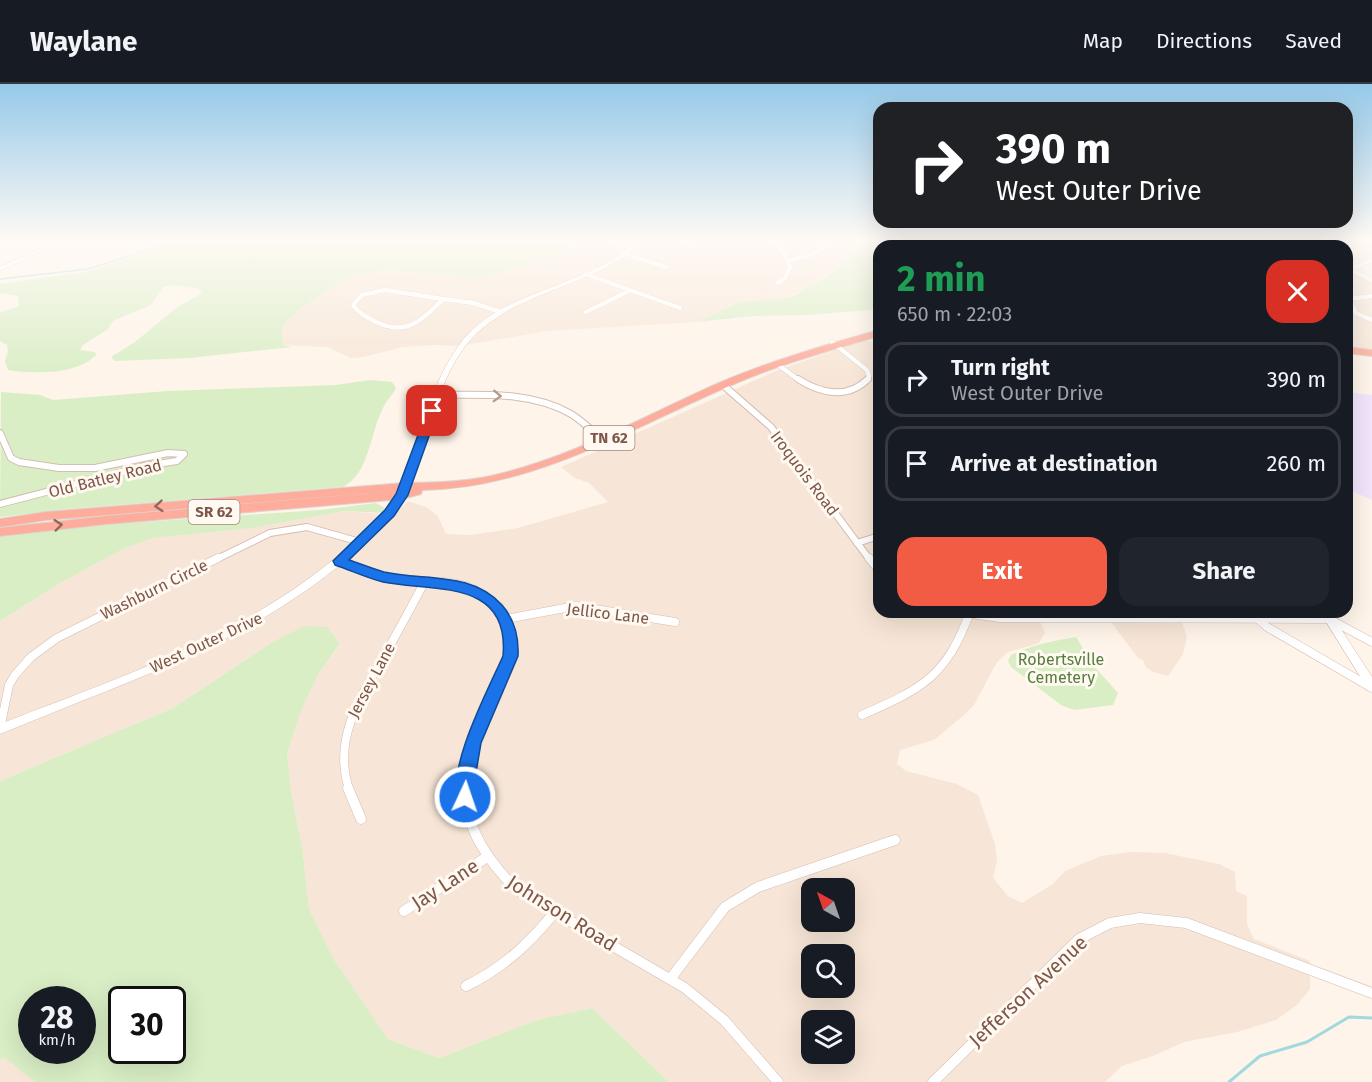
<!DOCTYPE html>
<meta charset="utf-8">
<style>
body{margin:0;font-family:"Fira Sans",sans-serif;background:#20242c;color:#f1f3f6;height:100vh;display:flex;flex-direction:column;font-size:22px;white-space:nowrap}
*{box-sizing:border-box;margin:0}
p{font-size:20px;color:#9ea1a6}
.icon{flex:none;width:33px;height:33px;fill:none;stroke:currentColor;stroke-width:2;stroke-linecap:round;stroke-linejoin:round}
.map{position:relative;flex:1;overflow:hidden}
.details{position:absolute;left:873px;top:156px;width:480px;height:378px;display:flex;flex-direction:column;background:#171b24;border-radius:18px;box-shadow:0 6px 24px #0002}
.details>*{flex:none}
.top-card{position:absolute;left:873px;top:18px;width:480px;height:126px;border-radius:18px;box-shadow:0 6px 24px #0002;background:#202124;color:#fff;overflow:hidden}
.needle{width:39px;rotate:320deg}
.buttons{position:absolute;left:801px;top:794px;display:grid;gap:12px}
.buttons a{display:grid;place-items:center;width:54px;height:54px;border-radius:12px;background:#171b24;box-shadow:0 6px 24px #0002;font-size:30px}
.speed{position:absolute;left:18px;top:902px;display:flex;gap:12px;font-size:30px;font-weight:700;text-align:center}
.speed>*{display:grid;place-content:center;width:78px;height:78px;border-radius:50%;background:#171b24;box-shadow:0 6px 24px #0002;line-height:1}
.speed small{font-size:15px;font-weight:400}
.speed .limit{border:3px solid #111;border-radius:9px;background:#fff;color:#111}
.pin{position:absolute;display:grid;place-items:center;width:51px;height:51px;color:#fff;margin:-26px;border-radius:12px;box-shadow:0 3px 9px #0006}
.me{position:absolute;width:66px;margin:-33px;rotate:3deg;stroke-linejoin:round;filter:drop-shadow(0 0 4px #0008)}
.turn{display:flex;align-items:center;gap:21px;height:126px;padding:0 24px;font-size:27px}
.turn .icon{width:78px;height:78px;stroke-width:2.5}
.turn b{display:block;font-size:42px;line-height:51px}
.round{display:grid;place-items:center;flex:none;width:63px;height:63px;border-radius:18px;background:#20242c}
.overview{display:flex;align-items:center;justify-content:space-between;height:102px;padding:0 24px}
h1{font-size:36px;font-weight:700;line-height:45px;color:#1e9e55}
.action{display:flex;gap:12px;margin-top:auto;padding:12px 24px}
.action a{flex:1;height:69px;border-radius:18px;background:#f35c44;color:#fff;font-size:24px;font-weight:700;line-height:69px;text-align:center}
.action a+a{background:#20242c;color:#f1f3f6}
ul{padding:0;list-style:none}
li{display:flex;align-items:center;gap:18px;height:75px;margin:0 12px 9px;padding:0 12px;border:3px solid #363941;border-radius:18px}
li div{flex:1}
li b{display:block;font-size:22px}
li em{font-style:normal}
header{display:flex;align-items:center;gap:36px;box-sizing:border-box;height:84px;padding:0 30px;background:#171b24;border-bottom:2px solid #363941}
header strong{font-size:28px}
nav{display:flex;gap:33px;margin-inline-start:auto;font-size:21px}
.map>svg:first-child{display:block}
</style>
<header>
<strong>Waylane</strong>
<nav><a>Map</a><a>Directions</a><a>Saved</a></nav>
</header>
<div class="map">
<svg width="1372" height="998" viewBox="0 0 1372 998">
<rect width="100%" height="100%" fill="#fef4e9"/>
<g fill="#f7e6d7" fill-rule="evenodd">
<path d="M579 156H862L861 164 809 204 781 215 740 218 697 238 547 247 459 262 434 261 403 263 363 273 351 274 327 263 283 261 282 242 300 225 348 194 387 186 480 195 559 172Z"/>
<path d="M1048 156H1259L1253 159 1252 162H1051Z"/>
<path d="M1351 188 1372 198V267L1347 264V189Z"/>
<path d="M879 256V528H1319L1315 531 1179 530 1187 553 1183 570 1168 592 1153 588 1146 583 1143 576 1138 574 1105 530H1037L1045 549 1039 559 1008 568 997 578 974 621 963 632 934 656 900 666 897 680 906 687 957 700 978 711 995 760 997 776 993 794 1008 812 1022 819 1053 800 1065 787 1101 772 1131 768 1165 769 1219 780 1235 788 1236 807 1247 812V840L1254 855 1310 877V905L1297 921 1276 936 1237 948 1184 958 1153 972 1122 982 1105 998H669L592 924 537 936 439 974 388 955 333 874 309 825 303 769 291 707 287 669 301 627 319 589 340 561 271 559 173 624 0 697V537L62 498 123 465 153 454 253 444 345 427 394 431 408 417 426 423 438 432 446 450 471 451 518 444 608 418 589 399 575 394 561 383 778 286 859 258ZM812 804H844V837H812ZM812 870H844V903H812ZM812 936H844V969H812Z"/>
<path d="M5 974 35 998H0V976Z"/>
</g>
<path fill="#ffe4dd" d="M1281 156H1372V173L1347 185V162H1279Z"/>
<path fill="#f1e5fb" d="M1347 308 1372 311V416L1347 405Z"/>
<g fill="#d9eec5" fill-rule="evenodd">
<path d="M185 156H579L559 172 480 195 387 186 348 194 300 225 282 242 283 261 292 263 189 274 115 277 111 273 135 258 176 224 202 209 199 205 175 201 163 203 151 221 113 237 108 245 83 261 80 266 94 268 97 270C78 291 34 290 8 286L5 277 8 268 7 261 0 257V229L19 222 18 212 0 209V200L85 188Z"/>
<path d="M862 156H1048L1051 162H879V225L808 231 752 232 697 238 740 218 781 215 795 211 823 195 861 164Z"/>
<path d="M370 296 392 298 396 304C393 311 386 316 383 324 370 348 370 389 343 403L68 425 0 433 1 308 40 311 53 316 168 307 336 301Z"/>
<path d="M376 419 386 425 385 429 345 427 253 444 153 454 123 465 62 498 0 537V452L99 441 320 426Z"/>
<path d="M304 542 327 543 340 560 319 589 301 627 287 669 291 707 303 769 309 825 333 874 388 955 439 974 537 936 592 924 669 998H35L5 974 0 976V697L173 624 271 559ZM32 915H82V966H32ZM122 915H172V966H122Z"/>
<path d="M1076 553 1093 581 1118 609 1113 621 1074 626 1061 621 1011 583 1008 577 1011 571C1032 561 1053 557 1076 553Z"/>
</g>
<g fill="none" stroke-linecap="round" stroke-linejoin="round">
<path stroke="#a0d9de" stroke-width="1.5" d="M0 195 88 185 180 156"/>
<path stroke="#a0d9de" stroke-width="3" d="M1229 998 1260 972 1307 958 1349 933 1372 934"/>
<g stroke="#d5bdb0" stroke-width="5">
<g id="street-far3">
<path d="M603 156 634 163"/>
<path d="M674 156 691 158"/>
<path d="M772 156 786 172 790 183 785 194 777 199"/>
<path d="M1200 156 1208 162"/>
<path d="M625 170 666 183"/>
<path d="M790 176 810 172 823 163 822 156"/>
<path d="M1351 186 1372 196"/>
<path d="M1347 187 1372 176"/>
<path d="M585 190 680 224"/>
<path d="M385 206 443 215C421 236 408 253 376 238 367 233 359 230 353 221L362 211Z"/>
<path d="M1372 212 1349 215 1356 229 1372 236"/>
<path d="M443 215 473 219 501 228"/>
<path d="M586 228 629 207"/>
<path d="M832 258 867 286 869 292 867 297"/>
<path d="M777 280 800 297"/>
</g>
</g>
<g stroke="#d5bdb0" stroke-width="8">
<g id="street-far2">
<path d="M798 295C820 309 847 316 868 295"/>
<path d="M723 301 771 343 870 476"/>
<path d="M438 311C482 311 532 307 571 330 583 337 593 348 604 357"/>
<path d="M0 349 11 374 19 378 59 384H95L168 369 184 370 177 377 145 382 0 420"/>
<path d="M857 459 879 452"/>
<path d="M215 476 270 449 307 443 360 458"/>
</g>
</g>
<g stroke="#d5bdb0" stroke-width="9">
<g id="street-far1">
<path d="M869 474 879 486"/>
<path d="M339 478C357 485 376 493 396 495 420 498 445 495 469 503 478 507 484 512 492 518 537 558 487 618 473 660 468 674 465 690 465 705"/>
<path d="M958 528 1000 534 1329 535 1372 558"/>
<path d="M1257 534 1267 543 1372 604"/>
<path d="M506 535 576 522 675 538"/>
<path d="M862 631C923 604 946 593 970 528"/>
<path d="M0 645 9 601 15 591 31 573 57 554 218 474"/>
<path d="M349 705C332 654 362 610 387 567 400 544 413 520 425 497"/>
</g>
</g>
<g stroke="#d5bdb0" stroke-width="11">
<g id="street">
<path d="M348 704 361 735"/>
<path d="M465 704C465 745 489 778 517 806L685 904 724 936 778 998"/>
<path d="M404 827 487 773"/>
<path d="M671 894 725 823 758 803 895 756"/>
<path d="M466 902C503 884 529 860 555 828"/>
<path d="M933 998 1079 855 1110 839 1140 834 1186 839 1372 909"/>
</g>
</g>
<g stroke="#dbbeaf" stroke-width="1">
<g id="secondary">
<path d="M58 156H65L0 187V183Z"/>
<path d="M638 156H644C597 203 523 204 475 251 448 277 430 333 419 369 415 385 413 402 403 416 389 439 367 457 347 475 269 541 179 579 84 616 56 627 28 639 0 650V640C118 594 240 554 339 471 359 454 381 436 396 414 406 400 408 382 413 367 425 329 441 279 469 249 505 213 558 205 601 182 615 175 626 166 638 156Z"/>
<path d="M1080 156H1085L1088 162H1082Z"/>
<path d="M1270 156H1275L1274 162H1268Z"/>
<path d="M1320 528H1330L1372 593V606L1368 605Z"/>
</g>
</g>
<g stroke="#ddd3d0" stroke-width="2">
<g id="highway">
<path d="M879 246V252C828 267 776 281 727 303 627 346 534 404 422 406L421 410 402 415 107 440 0 452V444L107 432 406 406 46 436 0 443V435L46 428 405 399C434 399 463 398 491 392 572 374 644 332 719 299 770 277 825 261 879 246Z"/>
<path d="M1347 263 1372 266V272L1347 269Z"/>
</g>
</g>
<use href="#street-far3" stroke="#fff" stroke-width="4.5"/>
<use href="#street-far2" stroke="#fff" stroke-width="6"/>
<use href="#street-far1" stroke="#fff" stroke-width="8"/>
<use href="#street" stroke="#fff" stroke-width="10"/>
<use href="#secondary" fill="#fff" fill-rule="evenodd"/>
<use href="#highway" fill="#feac9b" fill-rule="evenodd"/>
</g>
<defs><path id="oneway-chevron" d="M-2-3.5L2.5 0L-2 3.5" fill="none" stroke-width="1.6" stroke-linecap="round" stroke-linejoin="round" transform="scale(1.5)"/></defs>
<use stroke="#b19a92" href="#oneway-chevron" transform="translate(497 312) rotate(2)"/>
<g stroke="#976859">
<use href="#oneway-chevron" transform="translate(159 422) rotate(175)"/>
<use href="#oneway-chevron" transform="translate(58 441) rotate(-6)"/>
</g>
<linearGradient id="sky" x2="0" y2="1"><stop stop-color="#96c9e9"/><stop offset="0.53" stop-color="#fffaf5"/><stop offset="1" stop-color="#fffaf5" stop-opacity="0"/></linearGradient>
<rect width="1372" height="295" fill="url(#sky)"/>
<path fill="#1a73e8" stroke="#114b97" stroke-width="1.5" d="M432 323 438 327 408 411 394 432 349 476C361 480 373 485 384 488 425 497 471 487 502 521 515 536 519 552 518 572L481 659 471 718 465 721 459 718C445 686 489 604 503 572 510 494 433 508 383 498 367 494 350 486 335 481L333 477 385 426 396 410 427 327Z"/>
<g text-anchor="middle" stroke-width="6" stroke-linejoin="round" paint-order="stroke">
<g fill="#fff9f2" stroke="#a4887c" stroke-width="1.5">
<rect x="583.5" y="342" width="51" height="24" rx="4.5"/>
<rect x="188.5" y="416" width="51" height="24" rx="4.5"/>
</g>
<g font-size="15" font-weight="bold" fill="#7d5749">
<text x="609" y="359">TN 62</text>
<text x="214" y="433">SR 62</text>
</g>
<g font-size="16" fill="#7d5749" stroke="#fff9f2">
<text transform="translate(805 389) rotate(53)" y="6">Iroquois Road</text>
<text transform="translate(105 394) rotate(-14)" y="6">Old Batley Road</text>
<text transform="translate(154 505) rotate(-26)" y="6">Washburn Circle</text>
<text transform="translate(608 529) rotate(7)" y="6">Jellico Lane</text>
<text transform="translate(206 558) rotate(-25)" y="6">West Outer Drive</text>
<text transform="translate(371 596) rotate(-62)" y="6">Jersey Lane</text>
</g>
<g font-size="16" fill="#557d3c" stroke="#fff9f2">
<text x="1061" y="581">Robertsville<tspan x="1061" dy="18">Cemetery</tspan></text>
</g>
<g font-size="20" fill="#7d5749" stroke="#fff9f2">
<text transform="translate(445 800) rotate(-33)" y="7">Jay Lane</text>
<text transform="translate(562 829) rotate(32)" y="7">Johnson Road</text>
<text transform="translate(1028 907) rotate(-43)" y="7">Jefferson Avenue</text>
</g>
</g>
</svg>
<div class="buttons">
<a><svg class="needle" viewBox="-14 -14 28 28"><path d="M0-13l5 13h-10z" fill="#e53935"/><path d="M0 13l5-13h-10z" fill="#9ea1a6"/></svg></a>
<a><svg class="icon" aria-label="search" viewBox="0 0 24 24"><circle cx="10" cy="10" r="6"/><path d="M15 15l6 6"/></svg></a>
<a><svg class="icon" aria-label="layers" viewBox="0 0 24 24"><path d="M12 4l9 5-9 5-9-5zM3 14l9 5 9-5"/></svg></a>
</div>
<div class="speed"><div>28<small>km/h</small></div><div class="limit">30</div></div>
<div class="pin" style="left:432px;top:327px;background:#d93025"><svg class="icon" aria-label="arrive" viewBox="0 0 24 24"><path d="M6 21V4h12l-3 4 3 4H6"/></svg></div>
<svg class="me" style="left:465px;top:713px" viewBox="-20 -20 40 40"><circle r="17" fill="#1a73e8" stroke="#fff" stroke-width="3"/><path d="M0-11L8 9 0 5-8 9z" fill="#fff"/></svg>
<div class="top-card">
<div class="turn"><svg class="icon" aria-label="right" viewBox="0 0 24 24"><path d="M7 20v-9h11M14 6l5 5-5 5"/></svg><div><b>390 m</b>West Outer Drive</div></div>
</div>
<section class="details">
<div class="overview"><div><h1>2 min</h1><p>650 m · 22:03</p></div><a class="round" style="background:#d93025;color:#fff"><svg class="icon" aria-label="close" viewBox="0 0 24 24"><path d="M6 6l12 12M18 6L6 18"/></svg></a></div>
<ul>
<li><svg class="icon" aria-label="right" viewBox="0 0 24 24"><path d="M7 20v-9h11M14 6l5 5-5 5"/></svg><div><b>Turn right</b><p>West Outer Drive</p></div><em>390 m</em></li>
<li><svg class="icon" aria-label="arrive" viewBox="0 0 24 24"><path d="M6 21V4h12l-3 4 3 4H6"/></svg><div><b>Arrive at destination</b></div><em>260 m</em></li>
</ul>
<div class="action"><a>Exit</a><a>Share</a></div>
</section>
</div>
